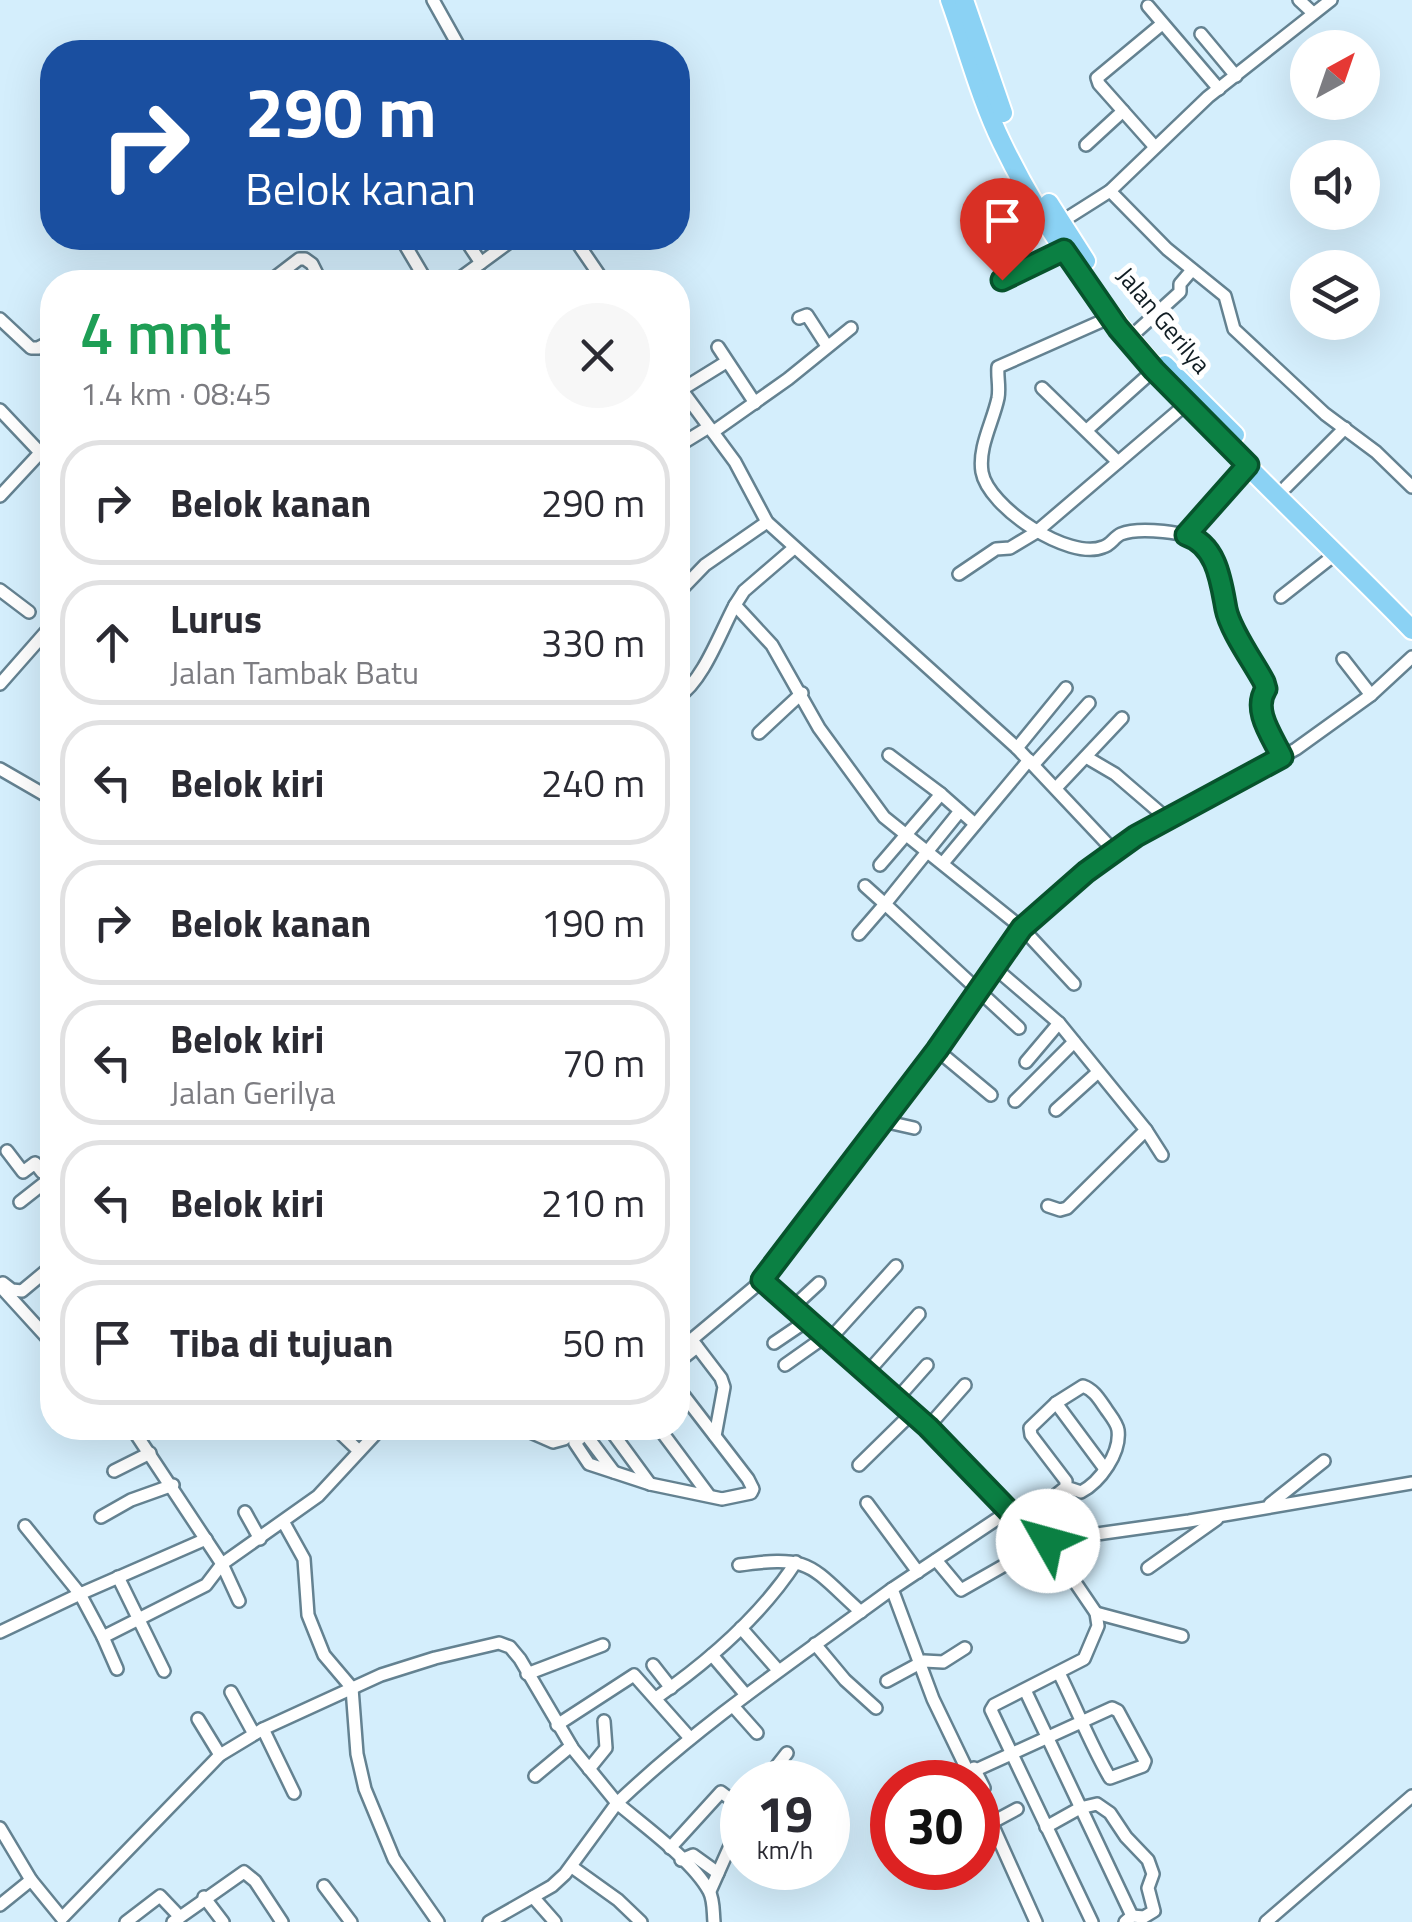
<!DOCTYPE html>
<html lang="id">
<meta charset="utf-8">
<style>
body{margin:0;font-family:"Titillium Web",sans-serif;background:#f7f7f7;color:#2b2b33;height:100vh;display:flex;flex-direction:column;font-size:38px;white-space:nowrap}
*{box-sizing:border-box;margin:0}
p{font-size:32px;color:#7c7c81}
.icon{flex:none;width:55px;height:55px;fill:none;stroke:currentColor;stroke-width:2;stroke-linecap:round;stroke-linejoin:round}
.map{position:relative;flex:1;overflow:hidden}
.sheet{position:absolute;left:40px;top:270px;width:650px;height:1170px;display:flex;flex-direction:column;background:#fff;border-radius:40px;box-shadow:0 10px 40px #0002}
.sheet>*{flex:none}
.banner{position:absolute;left:40px;top:40px;width:650px;height:210px;border-radius:40px;box-shadow:0 10px 40px #0002;background:#1a4fa0;color:#fff;overflow:hidden}
.needle{width:65px;rotate:40deg}
.fabs{position:absolute;left:1290px;top:30px;display:grid;gap:20px}
.fabs a{display:grid;place-items:center;width:90px;height:90px;border-radius:50%;background:#fff;box-shadow:0 10px 40px #0002;font-size:50px}
.speed{position:absolute;left:720px;top:1760px;display:flex;gap:20px;font-size:50px;font-weight:700;text-align:center}
.speed>*{display:grid;place-content:center;width:130px;height:130px;border-radius:50%;background:#fff;box-shadow:0 10px 40px #0002;line-height:1}
.speed small{font-size:25px;font-weight:400}
.speed .limit{border:15px solid #d22;background:#fff;color:#111}
.pin{position:absolute;display:grid;place-items:center;width:85px;height:85px;color:#fff;margin:-102px -42px;border-radius:50% 50% 50% 0;rotate:-45deg;box-shadow:0 0 10px #0007}
.pin .icon{rotate:45deg}
.me{position:absolute;width:110px;margin:-55px;rotate:308deg;stroke-linejoin:round;filter:drop-shadow(0 0 8px #0008)}
.turn{display:flex;align-items:center;gap:35px;height:210px;padding:0 40px;font-size:45px}
.turn .icon{width:130px;height:130px;stroke-width:2.5}
.turn b{display:block;font-size:70px;line-height:85px}
.round{display:grid;place-items:center;flex:none;width:105px;height:105px;border-radius:52px;background:#f7f7f7}
.headline{display:flex;align-items:center;justify-content:space-between;height:170px;padding:0 40px}
h1{font-size:60px;font-weight:600;line-height:75px;color:#1e9e55}
ul{padding:0;list-style:none}
li{display:flex;align-items:center;gap:30px;height:125px;margin:0 20px 15px;padding:0 20px;border:5px solid #e1e1e2;border-radius:40px}
li div{flex:1}
li b{display:block;font-size:38px}
li em{font-style:normal}
.map>svg:first-child{display:block}
</style>
<div class="map">
<svg width="1412" height="1922" viewBox="0 0 1412 1922">
<rect width="100%" height="100%" fill="#d4eefc"/>
<g fill="none" stroke-linecap="round" stroke-linejoin="round">
<g stroke="#648291" stroke-width="16">
<g id="minor">
<path d="M433 0 462 52"/>
<path d="M1299 0 1313 13"/>
<path d="M1148 6 1219 89"/>
<path d="M1201 34 1236 76"/>
<path d="M1086 145 1123 111"/>
<path d="M1155 147 1099 84 1097 78 1162 24"/>
<path d="M1110 191 1167 249 1225 296 1234 329 1325 414 1376 452 1412 487"/>
<path d="M1061 222 1110 191 1208 97 1331 0"/>
<path d="M401 238 427 282"/>
<path d="M574 238 604 282"/>
<path d="M467 242 481 263"/>
<path d="M1002 280 1064 249"/>
<path d="M269 282 299 259H305L312 264 321 282"/>
<path d="M455 282 515 238"/>
<path d="M1111 317 998 367C997 377 1000 387 998 398 993 422 978 447 982 472 988 507 1069 561 1103 547 1111 545 1114 537 1121 534 1138 527 1190 531 1203 544 1222 562 1220 593 1228 614 1238 637 1252 660 1264 682L1266 689C1252 710 1272 736 1282 757"/>
<path d="M799 318 807 315 827 346"/>
<path d="M0 319 31 348H38L52 341"/>
<path d="M1136 332 1180 292V284L1192 270"/>
<path d="M718 347 755 403"/>
<path d="M678 385 735 462 767 522 1017 748 1114 851"/>
<path d="M1042 388 1118 462"/>
<path d="M681 390 723 364"/>
<path d="M0 410 52 465"/>
<path d="M1088 429 1154 370"/>
<path d="M713 432 788 379 851 328"/>
<path d="M678 446 709 427"/>
<path d="M1286 487 1345 428"/>
<path d="M0 496 40 453"/>
<path d="M1186 535 1248 465"/>
<path d="M794 548 744 591 735 605 772 645 819 728 884 817 1022 928 1074 984"/>
<path d="M959 574 996 549 1010 548 1035 533 1185 405"/>
<path d="M0 590 29 612"/>
<path d="M678 593 705 565 767 522"/>
<path d="M1281 597 1337 553"/>
<path d="M1343 659 1371 695"/>
<path d="M0 684 52 625"/>
<path d="M678 697C703 681 720 633 735 605"/>
<path d="M759 733 802 693"/>
<path d="M1017 748 1066 688"/>
<path d="M1086 757 1115 774 1165 817"/>
<path d="M1034 764 1089 703"/>
<path d="M0 769 52 799"/>
<path d="M1056 788 1122 718"/>
<path d="M941 794 975 824"/>
<path d="M960 811 885 904 1019 1028"/>
<path d="M943 863 1029 760"/>
<path d="M880 865 941 794 889 755"/>
<path d="M859 934 885 904 865 886"/>
<path d="M995 968 1059 1023 1146 1130 1067 1208 1060 1210 1048 1206"/>
<path d="M937 1050 991 1095"/>
<path d="M1026 1062 1059 1023"/>
<path d="M1015 1101 1074 1042"/>
<path d="M1056 1110 1097 1073"/>
<path d="M883 1121 914 1128"/>
<path d="M1146 1130 1162 1155"/>
<path d="M7 1151 23 1172 35 1163 42 1172"/>
<path d="M20 1202 48 1180"/>
<path d="M763 1280 928 1427 1009 1511 1047 1541 1189 1521 1412 1483"/>
<path d="M3 1283 12 1290 22 1291 52 1266"/>
<path d="M0 1286 52 1343"/>
<path d="M793 1307 819 1283"/>
<path d="M830 1339 896 1266"/>
<path d="M692 1340 721 1378 724 1387 715 1436"/>
<path d="M774 1343 808 1320"/>
<path d="M678 1351 763 1280 937 1050 1022 928 1085 873 1136 836 1296 749 1371 695 1412 657"/>
<path d="M678 1362 697 1347"/>
<path d="M785 1365 826 1336"/>
<path d="M867 1373 919 1314"/>
<path d="M896 1400 927 1365"/>
<path d="M1056 1403 1105 1469"/>
<path d="M928 1427 965 1385"/>
<path d="M132 1428 222 1564 239 1601"/>
<path d="M335 1428 359 1451"/>
<path d="M521 1428 553 1442 564 1439 579 1428"/>
<path d="M591 1428 575 1443 589 1464 650 1484 722 1499 751 1493 753 1489 748 1479 678 1388"/>
<path d="M609 1428 650 1484"/>
<path d="M659 1428 708 1494"/>
<path d="M584 1432 614 1472"/>
<path d="M859 1465 911 1414"/>
<path d="M114 1471 150 1453"/>
<path d="M1066 1487 1081 1492C1100 1482 1121 1453 1118 1430 1117 1423 1110 1415 1106 1409 1099 1399 1094 1390 1083 1386L1056 1403 1030 1428 1031 1435 1066 1481V1487L1056 1495 1047 1541 1096 1613 1098 1626 1084 1659 994 1705 991 1710 1092 1922"/>
<path d="M867 1503 918 1572"/>
<path d="M1270 1504 1324 1461"/>
<path d="M245 1512 260 1539"/>
<path d="M101 1517 131 1500 173 1485"/>
<path d="M284 1523 304 1559 308 1615 324 1655 352 1688 357 1754 365 1789 394 1859 438 1922"/>
<path d="M25 1526 80 1594 206 1539"/>
<path d="M936 1560 961 1590 1047 1541"/>
<path d="M739 1565C812 1555 809 1565 861 1612"/>
<path d="M1148 1568 1217 1519"/>
<path d="M118 1577 164 1671"/>
<path d="M1096 1613 1182 1636"/>
<path d="M741 1628 778 1670"/>
<path d="M0 1632 80 1594 103 1637 206 1585 222 1564 318 1496 381 1428"/>
<path d="M103 1637 117 1669"/>
<path d="M815 1644 845 1680 876 1708"/>
<path d="M712 1655 746 1695"/>
<path d="M653 1665 671 1688"/>
<path d="M527 1674 603 1645"/>
<path d="M887 1681 924 1661 943 1662 965 1648"/>
<path d="M1025 1690 1132 1916"/>
<path d="M231 1692 254 1734"/>
<path d="M656 1698C709 1661 761 1616 796 1562"/>
<path d="M733 1706 757 1733"/>
<path d="M198 1719 220 1755"/>
<path d="M557 1725 634 1675 690 1738"/>
<path d="M263 1729 294 1793"/>
<path d="M974 1768 984 1788"/>
<path d="M589 1769 606 1748 604 1721"/>
<path d="M976 1770 1112 1708 1118 1711 1145 1761 1143 1766 1110 1778C1091 1746 1076 1707 1059 1673"/>
<path d="M535 1776 571 1746"/>
<path d="M764 1782 787 1753"/>
<path d="M973 1782 933 1699 892 1589 1009 1511"/>
<path d="M978 1793 1036 1922"/>
<path d="M991 1823 1017 1809"/>
<path d="M1046 1827 1080 1808 1097 1804 1110 1813 1126 1837 1148 1860 1153 1874 1148 1888 1154 1911 1144 1917 1132 1916 1125 1922"/>
<path d="M0 1828 31 1880 62 1918 220 1755 263 1729 381 1675 435 1658 499 1643 510 1647 520 1659 573 1749 617 1803C701 1723 798 1658 892 1589"/>
<path d="M670 1848 721 1792 742 1808"/>
<path d="M681 1860 693 1855 718 1873"/>
<path d="M572 1867 618 1900 641 1922"/>
<path d="M324 1886 351 1922"/>
<path d="M710 1891 742 1819"/>
<path d="M204 1897 223 1922"/>
<path d="M533 1897 555 1922"/>
<path d="M0 1905 31 1880"/>
<path d="M126 1922 160 1896 180 1917"/>
<path d="M173 1922 244 1872 255 1881 282 1922"/>
<path d="M489 1922 552 1886 565 1874 617 1803C643 1825 693 1861 709 1891 714 1900 713 1912 714 1922"/>
<path d="M1266 1922 1412 1796"/>
</g>
</g>
<g stroke="#fff" stroke-width="22">
<g id="highway">
<path d="M950 0C967 47 980 98 1002 143 1097 341 1263 476 1412 630"/>
<path d="M964 0 1003 113"/>
<path d="M1049 203 1086 261"/>
<path d="M1165 365 1235 435"/>
</g>
</g>
<use href="#minor" stroke="#fff" stroke-width="11"/>
<use href="#highway" stroke="#8bd2f4" stroke-width="18"/>
</g>
<g fill="none" stroke-linecap="round" stroke-linejoin="round">
<g stroke="#07532c" stroke-width="25">
<path id="route" d="M1002 280 1064 250 1118 328 1154 370 1248 465 1186 535C1217 545 1221 582 1226 609 1230 630 1254 663 1264 682L1266 689C1252 710 1272 736 1282 757L1136 836 1086 872 1022 928 937 1050 762 1280 928 1427 1009 1511 1048 1541"/>
</g>
<use href="#route" stroke="#0b8043" stroke-width="18"/>
</g>
<g text-anchor="middle" stroke-width="10" stroke-linejoin="round" paint-order="stroke">
<g font-size="25" fill="#111d23" stroke="#fff">
<text transform="translate(1164 320) rotate(50)" y="9">Jalan Gerilya</text>
</g>
</g>
</svg>
<div class="fabs">
<a><svg class="needle" viewBox="-14 -14 28 28"><path d="M0-13l5 13h-10z" fill="#e53935"/><path d="M0 13l5-13h-10z" fill="#7c7c81"/></svg></a>
<a><svg class="icon" aria-label="sound" viewBox="0 0 24 24"><path d="M4 9h4l5-4v14l-5-4H4zM17 9q2 3 0 6"/></svg></a>
<a><svg class="icon" aria-label="layers" viewBox="0 0 24 24"><path d="M12 4l9 5-9 5-9-5zM3 14l9 5 9-5"/></svg></a>
</div>
<div class="speed"><div>19<small>km/h</small></div><div class="limit">30</div></div>
<div class="pin" style="left:1002px;top:280px;background:#d93025"><svg class="icon" aria-label="arrive" viewBox="0 0 24 24"><path d="M6 21V4h12l-3 4 3 4H6"/></svg></div>
<svg class="me" style="left:1048px;top:1541px" viewBox="-20 -20 40 40"><circle r="19" fill="#fff"/><path d="M0-13L10 11 0 6-10 11z" fill="#0b8043"/></svg>
<div class="banner">
<div class="turn"><svg class="icon" aria-label="right" viewBox="0 0 24 24"><path d="M7 20v-9h11M14 6l5 5-5 5"/></svg><div><b>290 m</b>Belok kanan</div></div>
</div>
<section class="sheet">
<div class="headline"><div><h1>4 mnt</h1><p>1.4 km · 08:45</p></div><a class="round"><svg class="icon" aria-label="close" viewBox="0 0 24 24"><path d="M6 6l12 12M18 6L6 18"/></svg></a></div>
<ul>
<li><svg class="icon" aria-label="right" viewBox="0 0 24 24"><path d="M7 20v-9h11M14 6l5 5-5 5"/></svg><div><b>Belok kanan</b></div><em>290 m</em></li>
<li><svg class="icon" aria-label="ahead" viewBox="0 0 24 24"><path d="M12 20V5M6 11l6-6 6 6"/></svg><div><b>Lurus</b><p>Jalan Tambak Batu</p></div><em>330 m</em></li>
<li><svg class="icon" aria-label="left" viewBox="0 0 24 24"><path d="M17 20v-9H6M10 6l-5 5 5 5"/></svg><div><b>Belok kiri</b></div><em>240 m</em></li>
<li><svg class="icon" aria-label="right" viewBox="0 0 24 24"><path d="M7 20v-9h11M14 6l5 5-5 5"/></svg><div><b>Belok kanan</b></div><em>190 m</em></li>
<li><svg class="icon" aria-label="left" viewBox="0 0 24 24"><path d="M17 20v-9H6M10 6l-5 5 5 5"/></svg><div><b>Belok kiri</b><p>Jalan Gerilya</p></div><em>70 m</em></li>
<li><svg class="icon" aria-label="left" viewBox="0 0 24 24"><path d="M17 20v-9H6M10 6l-5 5 5 5"/></svg><div><b>Belok kiri</b></div><em>210 m</em></li>
<li><svg class="icon" aria-label="arrive" viewBox="0 0 24 24"><path d="M6 21V4h12l-3 4 3 4H6"/></svg><div><b>Tiba di tujuan</b></div><em>50 m</em></li>
</ul>
</section>
</div>
